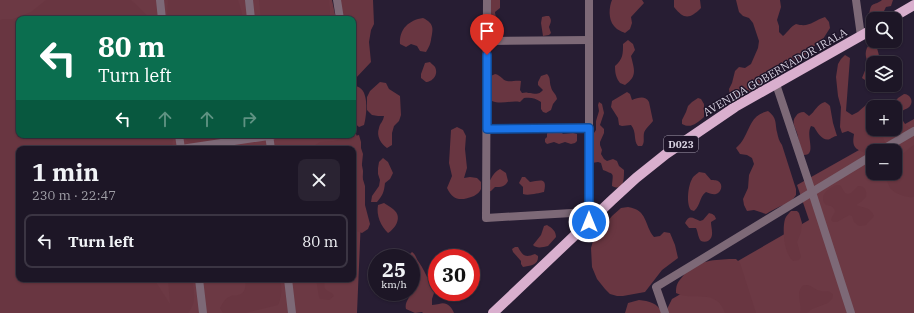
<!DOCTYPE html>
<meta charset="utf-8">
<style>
body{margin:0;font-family:"IBM Plex Serif",serif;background:#2a2332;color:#f1f3f6;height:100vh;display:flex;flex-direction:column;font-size:15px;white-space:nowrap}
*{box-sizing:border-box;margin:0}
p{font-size:13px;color:#a09fa7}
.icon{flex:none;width:22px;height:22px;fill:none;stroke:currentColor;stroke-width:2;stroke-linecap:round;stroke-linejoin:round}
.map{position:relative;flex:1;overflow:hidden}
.drawer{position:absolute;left:16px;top:146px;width:340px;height:136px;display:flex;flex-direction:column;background:#1d1626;border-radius:8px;box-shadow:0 1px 3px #0004,0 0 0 1px #3b3543}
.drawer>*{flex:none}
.top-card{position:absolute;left:16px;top:16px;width:340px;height:122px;border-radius:8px;box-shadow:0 1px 3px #0004,0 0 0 1px #3b3543;background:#0b6e4f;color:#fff;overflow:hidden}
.tools{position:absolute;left:866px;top:12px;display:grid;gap:8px}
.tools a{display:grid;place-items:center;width:36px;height:36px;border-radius:8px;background:#1d1626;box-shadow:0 1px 3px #0004,0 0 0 1px #3b3543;font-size:20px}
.speed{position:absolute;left:368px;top:249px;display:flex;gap:8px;font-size:20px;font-weight:700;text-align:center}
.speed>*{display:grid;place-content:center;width:52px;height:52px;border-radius:50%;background:#1d1626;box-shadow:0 1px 3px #0004,0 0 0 1px #3b3543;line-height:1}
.speed small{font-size:10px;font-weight:400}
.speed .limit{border:6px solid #d22;background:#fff;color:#111}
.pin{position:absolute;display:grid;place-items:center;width:34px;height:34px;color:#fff;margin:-41px -17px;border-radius:50% 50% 50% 0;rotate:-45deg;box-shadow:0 0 4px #0007}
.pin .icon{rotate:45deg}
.me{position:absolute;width:44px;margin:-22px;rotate:0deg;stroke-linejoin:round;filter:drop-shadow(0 0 3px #0008)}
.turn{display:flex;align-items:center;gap:14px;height:84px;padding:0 16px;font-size:18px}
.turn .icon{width:52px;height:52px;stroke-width:2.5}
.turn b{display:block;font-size:28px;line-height:34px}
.lanes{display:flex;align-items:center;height:38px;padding:0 16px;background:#0003;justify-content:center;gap:20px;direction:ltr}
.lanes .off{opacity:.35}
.round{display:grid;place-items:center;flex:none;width:42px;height:42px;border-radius:8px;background:#2a2332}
.summary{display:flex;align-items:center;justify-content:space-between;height:68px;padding:0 16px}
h1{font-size:24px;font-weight:700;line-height:30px}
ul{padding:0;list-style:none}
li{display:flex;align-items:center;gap:12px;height:54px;margin:0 8px 6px;padding:0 8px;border:2px solid #3b3543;border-radius:8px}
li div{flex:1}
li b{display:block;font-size:15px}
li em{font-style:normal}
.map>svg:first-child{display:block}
</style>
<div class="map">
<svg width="914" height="313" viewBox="0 0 914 313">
<rect width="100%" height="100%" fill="#271d33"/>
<g fill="#6c3944" fill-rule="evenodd">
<path d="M0 0H332L336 19H19V135H353V117L363 171 357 313H143L124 279H353V149H19L0 273Z"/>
<path d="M914 119V313H665L672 299 809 220 797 185ZM873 151H895V173H873Z"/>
</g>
<g fill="#693641">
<path d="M46 0H131L151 19H19V135H173L172 149H19V279H156L157 284 170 304 168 279H192C194 292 197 302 188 313H0V20L3 19H13L31 12Z"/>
<path d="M168 0H238L241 10 243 19H167Z"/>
<path d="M259 0H329L330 11 329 19H261Z"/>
<path d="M335 0H373L374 24 371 30 369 42 371 62 355 79H353V19H340Z"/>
<path d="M490 0H500V8L495 12C495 14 496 16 496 18 496 24 492 28 496 33L499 34 502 36C502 41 500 44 496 46L492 45 490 43Z"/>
<path d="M612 0H642L644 3 631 17 632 23 630 29 625 33C621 31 617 30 614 26 608 19 609 7 612 0Z"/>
<path d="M674 0H700L701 8C690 19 684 20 674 7Z"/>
<path d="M736 0H780L781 7 777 20 779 26V32L783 36C788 32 790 27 796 24 809 28 813 21 825 17L829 22 830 28 823 39 807 52 804 57 798 60 792 62 785 63 780 65 775 69 763 84 745 94 741 99 734 100 730 96 729 89 732 83 735 71 739 67 745 68 751 64 758 48 759 41 753 23 749 18 743 16 739 12Z"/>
<path d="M882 0H893L891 6 886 7 883 13H875L872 15 869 16C871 0 873 7 882 0Z"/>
<path d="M546 16H549C552 20 551 22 549 27L551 33 549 35 543 36 541 23 542 17Z"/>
<path d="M423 18C435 24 433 29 431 40 430 45 429 47 426 52L420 51 417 46 411 44 406 47 400 44C399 29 409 20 423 18Z"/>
<path d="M628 40 633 44 635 50 631 56C634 69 638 76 625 85L620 83C616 78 615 73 615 66 623 59 623 54 623 44Z"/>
<path d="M873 41 877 42V48L881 63H873V77L871 78 865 80 862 78 868 63C864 54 865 47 873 41Z"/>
<path d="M845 55 850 58 846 111 852 115 858 112 867 104 873 105 874 107H873V129H879L885 142 873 151 866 153C854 149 852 146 854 134L848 131 842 133 840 127 841 107 838 96 836 77 838 64 841 59Z"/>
<path d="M430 62C431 64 434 65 435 67 439 75 432 82 426 82L421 78V74L425 63Z"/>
<path d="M495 74C501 75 502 80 507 81 511 82 516 80 521 81L520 90 522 93C524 93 526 92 528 93 535 93 538 96 543 90L538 85V82L541 76 547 74C551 78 549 81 551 87 552 92 556 93 557 99L553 104 551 110 546 113 543 112 541 109V102C536 98 530 97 524 98L520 102C511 100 501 105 492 101 491 99 490 78 491 76 492 75 494 75 495 74Z"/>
<path d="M380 82 386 83 389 89 400 96 401 115 399 121 394 126 392 133V145L387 148C381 144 376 136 379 128 380 123 383 122 384 116H378L372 115 367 110V97L370 91Z"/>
<path d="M353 86C370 85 367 114 364 125L359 127 353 122Z"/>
<path d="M627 92 630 94 632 100C638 98 645 95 649 102L653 121C650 125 645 129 644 133 643 138 645 142 642 146H638C633 140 637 132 631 125L622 126 619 125 618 118 611 107 612 101Z"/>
<path d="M904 94C910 94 914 101 910 106 908 109 904 109 901 112 901 118 904 125 910 128L914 126V130C905 134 898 138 890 129H895V107H890L898 98Z"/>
<path d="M698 98 701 99 704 104V117C697 123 691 129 682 124V120L686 112 688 106 692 102Z"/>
<path d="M599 102 602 104 604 113 600 125 604 129V133L600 142V145L602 150 601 154 604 159 607 161 613 159 617 161 619 166 624 170C624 179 624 192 612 186 613 172 615 175 603 170L601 163 598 162 592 163 591 133H594L596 130V121L599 111 598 105Z"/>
<path d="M825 102 828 104 830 106 833 123 837 136C834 136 832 138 830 139 823 142 817 132 814 127L811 126C805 136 818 156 803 155 801 149 799 143 798 137 797 129 790 123 796 116 798 113 800 112 804 112L809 116C815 112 817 104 825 102Z"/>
<path d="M768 111C777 118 775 122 777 132 778 137 779 141 782 145L796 189V195C790 203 790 203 781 206 776 208 771 211 766 214L754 210 747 211 744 205 743 199 748 188 749 175 754 164 752 158 747 155 740 154 736 148C739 145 742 142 744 138 751 125 752 115 768 111Z"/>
<path d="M457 127 463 130 466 136 465 149 467 168 464 178 470 177 477 178 481 182C481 183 481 189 481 189 480 192 477 194 474 196 461 201 453 201 447 188L452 176 449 163 451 130Z"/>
<path d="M548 131 561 132 563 134 573 133 577 134V141L575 143 571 144 565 142 559 144 554 142 547 144 545 142V139L547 137V134Z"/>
<path d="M183 135H249L195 144C189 143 186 141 183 135Z"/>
<path d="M359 135 361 142V148L363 154 361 173 365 186V205L370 224 368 229 362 233 353 230V149H314L315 145 320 142 333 141Z"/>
<path d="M914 145V197C907 198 895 194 890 188 889 185 887 182 886 179L879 177 876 173H895V160C902 156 907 149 914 145Z"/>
<path d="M383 158 388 162 393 173 390 179 385 183C384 192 383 195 377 202H371L372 196 379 186 380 180 378 174V168L379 162Z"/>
<path d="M500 169 506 173 508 181C505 187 501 187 495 187L491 191 487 192C488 183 492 173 500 169Z"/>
<path d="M699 172 705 173 711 180C712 180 717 180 718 181 724 184 721 193 716 194 713 195 709 193 706 192 699 197 701 205 694 211L691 210C686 204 688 186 692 179 693 176 697 174 699 172Z"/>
<path d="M522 177H525L530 182C539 181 548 176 544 192 539 193 528 196 523 194V187L519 183Z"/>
<path d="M837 185H840L845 193 848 194 851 193 858 186C865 186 867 190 866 197L861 202 856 205C863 208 871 207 874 216L866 225 859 226 854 222 852 216 849 215 837 222H833L831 220 832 217 835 212C834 206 831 206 826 205 818 196 828 188 837 185Z"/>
<path d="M384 203C388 206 393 208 395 211 402 218 395 229 388 233 381 226 376 216 378 205Z"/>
<path d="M628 207C648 210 644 225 654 237L660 236 664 232 670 233 675 245 678 258 662 270 645 292 623 296H617L610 294 605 289 597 279 592 267 591 248 593 241 596 235 612 216 621 208Z"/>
<path d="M791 211H797L799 213 802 223 801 232 797 242 801 257 799 260 793 261C784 253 782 230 785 219 786 216 789 213 791 211Z"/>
<path d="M709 213C713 214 715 215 716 219L711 222C711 229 715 237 708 241 706 242 703 242 701 241 698 238 698 232 696 228H689L685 223C689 214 693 218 700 221L703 220Z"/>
<path d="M547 225C552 228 556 231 556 237L548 246C543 247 537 249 533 245L541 235 544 226Z"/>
<path d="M515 247H518C523 256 525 258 535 254L538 256C539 265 530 266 523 267L521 264V261L513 252 512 249Z"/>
<path d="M412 252C416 255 416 258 418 261 422 267 424 270 427 277H430L435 275 437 277V284L432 299V305C435 305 437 304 439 304 446 301 452 307 454 313H423L422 312 415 313 406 309C404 302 411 296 414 289L411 280 413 274 411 271V258H407L410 254Z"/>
<path d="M729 259H736L740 263 756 313H725C716 287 694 302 676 293 676 285 677 283 683 276 695 261 712 260 729 259Z"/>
<path d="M245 279H280C282 288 282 296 278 305L245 313H223L220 308C223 303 225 298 231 296 233 295 236 296 238 295 246 293 246 286 245 279Z"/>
<path d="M316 279H325C324 288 323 289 332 293L334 296 329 300 320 299 319 297Z"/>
<path d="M804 285C812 284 814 290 821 291 824 292 829 290 831 293 832 293 833 294 833 295L832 299 828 303 812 309 807 313H800C803 303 794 292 804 285Z"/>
<path d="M639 300C649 301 658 303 662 313H625L628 303Z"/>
</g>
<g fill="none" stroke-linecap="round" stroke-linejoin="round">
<g stroke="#7d6977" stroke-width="8">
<path d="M160 0 162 19"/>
<path d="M249 0 251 19"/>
<path d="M337 0 340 19"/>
<path d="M487 0 486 218 589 212"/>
<path d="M589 0V217"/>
<path d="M856 0 861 36"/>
<path d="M487 41 589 40"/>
<path d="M776 84 812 192 851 313"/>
<path d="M353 116V120"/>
<path d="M487 129 589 128"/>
<path d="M179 135 181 149"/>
<path d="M269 135 271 149"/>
<path d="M181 149 275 135"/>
<path d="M880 151 914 131"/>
<path d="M199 279 203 313"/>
<path d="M288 279 292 313"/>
<path d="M665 313 656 287 873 155"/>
</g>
<g stroke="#d9afce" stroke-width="10">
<path d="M890 19 914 5"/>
<path d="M493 313 612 200 636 178 666 154 735 107 873 29"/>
</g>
</g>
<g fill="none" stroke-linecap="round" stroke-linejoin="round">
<g stroke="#114b97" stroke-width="10">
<path id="route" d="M487 55V129L589 128V222"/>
</g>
<use href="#route" stroke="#1a73e8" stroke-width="7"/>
</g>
<g text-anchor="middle" stroke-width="3" stroke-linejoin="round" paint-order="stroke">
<rect fill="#1e1429" stroke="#a29aab" stroke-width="1" x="664" y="136" width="34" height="16" rx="3"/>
<g font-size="10" font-weight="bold" fill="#dad4e3">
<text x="681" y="148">D023</text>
</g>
<g font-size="11" fill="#dad4e3" stroke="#1e1429">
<text transform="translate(775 72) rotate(-30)" y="4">AVENIDA GOBERNADOR IRALA</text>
</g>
</g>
</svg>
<div class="tools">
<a><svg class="icon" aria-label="search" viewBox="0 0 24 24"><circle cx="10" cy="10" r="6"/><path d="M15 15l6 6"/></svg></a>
<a><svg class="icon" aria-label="layers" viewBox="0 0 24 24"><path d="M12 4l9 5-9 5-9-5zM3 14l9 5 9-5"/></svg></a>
<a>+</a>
<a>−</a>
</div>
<div class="speed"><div>25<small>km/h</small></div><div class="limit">30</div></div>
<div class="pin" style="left:487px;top:55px;background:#d93025"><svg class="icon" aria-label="arrive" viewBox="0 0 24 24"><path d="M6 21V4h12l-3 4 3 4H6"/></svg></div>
<svg class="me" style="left:589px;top:222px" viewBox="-20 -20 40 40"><circle r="17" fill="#1a73e8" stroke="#fff" stroke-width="3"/><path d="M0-11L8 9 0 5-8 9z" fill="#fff"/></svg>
<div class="top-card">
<div class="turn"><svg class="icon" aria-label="left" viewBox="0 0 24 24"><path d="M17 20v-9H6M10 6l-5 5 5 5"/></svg><div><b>80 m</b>Turn left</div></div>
<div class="lanes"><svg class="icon" aria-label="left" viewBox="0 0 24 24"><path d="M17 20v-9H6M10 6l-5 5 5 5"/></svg><svg class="icon off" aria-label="ahead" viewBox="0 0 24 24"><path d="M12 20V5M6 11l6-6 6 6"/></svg><svg class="icon off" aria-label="ahead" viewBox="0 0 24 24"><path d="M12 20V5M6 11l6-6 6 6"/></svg><svg class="icon off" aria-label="right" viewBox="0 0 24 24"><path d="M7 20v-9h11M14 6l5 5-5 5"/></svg></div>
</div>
<section class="drawer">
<div class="summary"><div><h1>1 min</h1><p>230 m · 22:47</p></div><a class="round"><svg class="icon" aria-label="close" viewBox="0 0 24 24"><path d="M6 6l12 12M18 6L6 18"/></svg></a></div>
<ul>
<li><svg class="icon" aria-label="left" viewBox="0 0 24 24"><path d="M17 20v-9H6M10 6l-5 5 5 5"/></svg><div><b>Turn left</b></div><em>80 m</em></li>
</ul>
</section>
</div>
